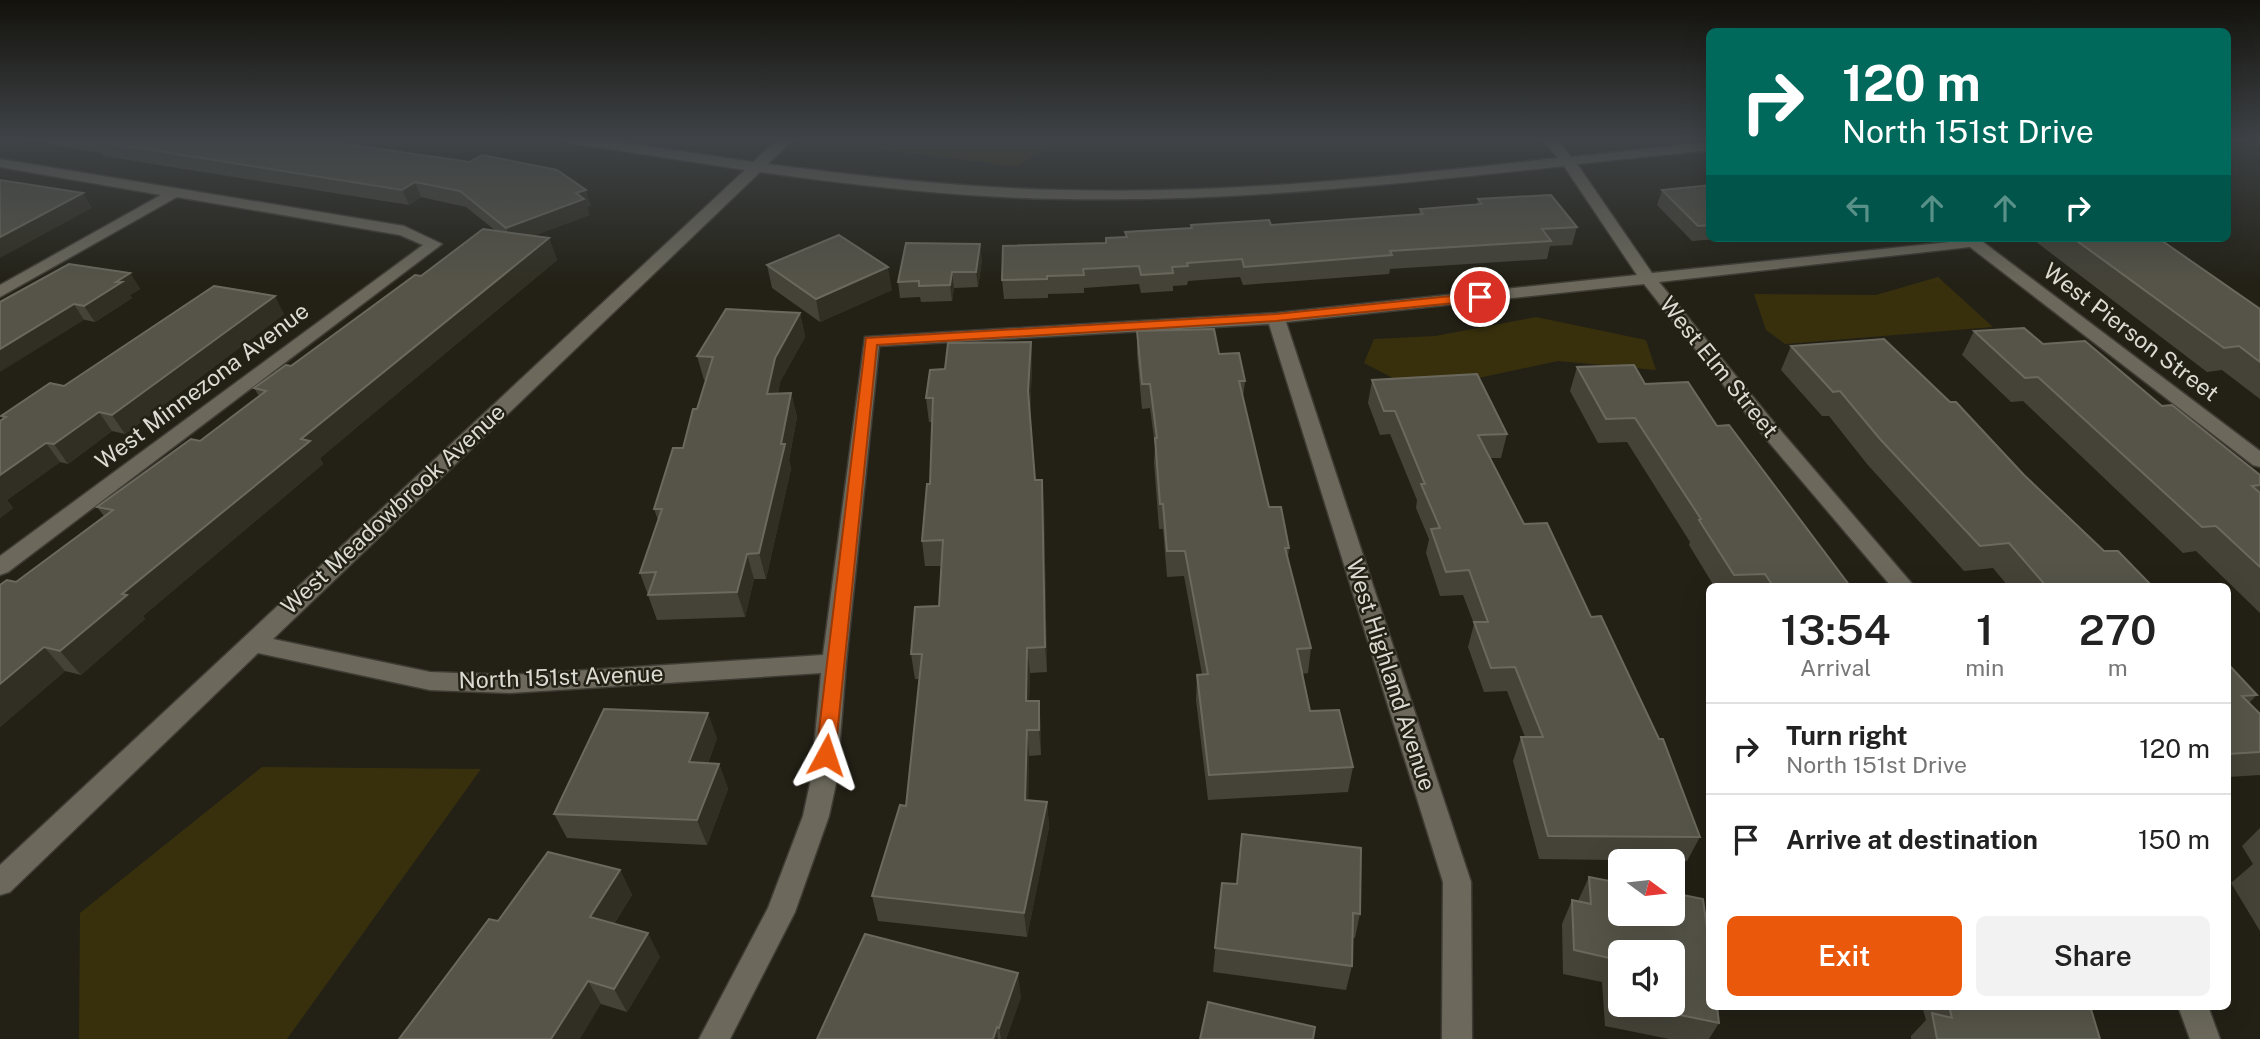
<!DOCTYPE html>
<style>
body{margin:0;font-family:"Public Sans",sans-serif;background:#f2f2f2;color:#222;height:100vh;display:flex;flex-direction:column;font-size:26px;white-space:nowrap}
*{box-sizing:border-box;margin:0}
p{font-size:23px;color:#767676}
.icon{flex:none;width:38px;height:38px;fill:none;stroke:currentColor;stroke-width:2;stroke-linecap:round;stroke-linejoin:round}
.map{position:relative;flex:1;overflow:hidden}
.side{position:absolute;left:1706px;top:583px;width:525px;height:427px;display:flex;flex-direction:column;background:#fff;border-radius:10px;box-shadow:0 7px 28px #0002}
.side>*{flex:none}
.guide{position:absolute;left:1706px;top:28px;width:525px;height:214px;border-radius:10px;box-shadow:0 7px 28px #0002;background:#00695c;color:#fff;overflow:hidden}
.needle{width:46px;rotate:105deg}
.tools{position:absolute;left:1608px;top:849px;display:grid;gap:14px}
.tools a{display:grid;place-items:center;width:77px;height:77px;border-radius:10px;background:#fff;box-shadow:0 7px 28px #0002;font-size:35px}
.pin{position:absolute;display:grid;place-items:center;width:60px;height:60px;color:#fff;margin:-30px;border:4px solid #fff;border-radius:50%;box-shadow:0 2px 7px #0007}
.me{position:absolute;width:77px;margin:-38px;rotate:5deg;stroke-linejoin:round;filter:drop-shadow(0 0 5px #0008)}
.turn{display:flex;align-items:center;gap:24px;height:147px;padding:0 21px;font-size:32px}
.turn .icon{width:91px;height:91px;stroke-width:2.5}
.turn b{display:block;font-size:49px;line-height:60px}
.lanes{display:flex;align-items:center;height:66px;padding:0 21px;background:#0003;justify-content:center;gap:35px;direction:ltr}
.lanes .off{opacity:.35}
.eta{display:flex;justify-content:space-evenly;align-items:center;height:119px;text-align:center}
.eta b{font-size:42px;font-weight:600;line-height:49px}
.primary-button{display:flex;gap:14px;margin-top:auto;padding:14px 21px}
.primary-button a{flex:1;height:80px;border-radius:10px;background:#ea580c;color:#fff;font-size:28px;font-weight:600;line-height:80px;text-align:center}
.primary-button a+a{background:#f2f2f2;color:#222}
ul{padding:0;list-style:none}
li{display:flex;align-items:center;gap:21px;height:91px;padding:0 21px;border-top:2px solid #e0e0e0}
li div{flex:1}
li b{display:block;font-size:26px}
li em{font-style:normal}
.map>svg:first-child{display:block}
</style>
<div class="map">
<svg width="2260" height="1039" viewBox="0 0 2260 1039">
<rect width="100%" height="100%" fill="#232116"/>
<g fill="#38300d">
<path d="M874 138H1066L1016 166 876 149Z"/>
<path d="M1938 277 1993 327 1785 344 1766 330 1754 294 1876 295Z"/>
<path d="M1536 317 1646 340 1656 370 1558 361 1418 391 1364 363 1374 339 1435 336Z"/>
<path d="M262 767 481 769 287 1039H79L80 913Z"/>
</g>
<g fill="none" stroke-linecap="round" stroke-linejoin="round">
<g stroke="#3f3c35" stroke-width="3">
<g id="minor">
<path d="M558 138H593L753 162 779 138H794L768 164C865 177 964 188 1062 190 1228 195 1393 176 1558 158L1541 138H1556L1571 157 1710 142V150L1577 164 1652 273 1979 239 2260 451V467L2253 465 1970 247 1659 282 1781 431 1914 586H1891L1767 440 1644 284 1286 322 1471 882 1472 1039H1442L1443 882 1269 324 879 346 846 663 837 779 829 816 795 912 730 1039H699L768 908 803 816 811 779 821 673 510 693 430 690 258 653 10 892 0 895V865L745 170 565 142ZM1564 166 1637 275 1276 313 865 337 823 655 510 675 430 672 273 639 760 172C861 186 964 198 1066 199 1233 202 1398 184 1564 166Z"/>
<path d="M0 159 404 226 442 244 8 572 0 575V556L423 245 400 235 177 197 0 297V285L161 195 0 167Z"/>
<path d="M2178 1006H2208L2220 1039H2190Z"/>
</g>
</g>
<use href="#minor" fill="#6c695c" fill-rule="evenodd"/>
</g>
<g fill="#454338" fill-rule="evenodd">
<path d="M15 138H304L591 205 587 207 589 215 533 236 549 238 557 260 320 458 323 464 143 616 145 619 81 675 65 671 0 727 16 582 104 516 97 507 200 441 259 396 254 388 291 366 421 276 496 231 466 207 421 197 409 205 103 156 101 153Z"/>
<path d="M1710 185V238H1730L1692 241 1657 205 1662 190Z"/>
<path d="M1478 199 1577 227 1572 245 1550 246 1547 259 1390 269 1389 274 1243 285 1240 277 1188 281 1187 285 1173 286V291L1141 293 1139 284 1084 288V293L1048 294V298L1004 299 1002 280 1106 243V238L1125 237V232L1190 228 1191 225H1271L1419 214 1420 209 1477 205Z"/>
<path d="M2031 238H2158L2260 309V399L2222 370 2207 372Z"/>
<path d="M982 260 978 287 954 288 952 301 921 302 920 297 900 298 898 282Z"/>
<path d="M767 265 892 290 820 322 772 288Z"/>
<path d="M130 273 140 289 130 295 132 298 95 322 0 302Z"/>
<path d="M800 313 805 337 780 382 778 393H791L797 417 789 460 791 469 766 579H754L745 617 657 620 640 573 658 520 654 509 683 448 697 409 706 380H704L697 356Z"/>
<path d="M284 314 125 434 112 431 68 464 60 462 7 500 13 508 0 518V421L3 419 1 416 64 386Z"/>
<path d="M1137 331 1219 354 1245 381 1243 397 1269 507 1289 548 1288 558 1311 648 1308 673 1302 674 1310 711 1353 767 1348 792 1208 800 1196 700 1197 675 1202 674 1184 576 1167 577 1163 529H1159L1154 463 1155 446 1150 408 1142 409 1137 355Z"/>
<path d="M1974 331 2043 344 2162 406 2260 475V613L2196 551 2183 553 2023 401 2011 402 1962 355Z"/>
<path d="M1031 342 1032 365 1030 414 1035 480 1044 505 1047 672 1030 673 1029 701 1041 726V755L1029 756 1028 800 1047 802 1049 827 1027 937 878 921 872 896 906 806 920 679H915L911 654 939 606 941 566H925L922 541 930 484 932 422H929L926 398 945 369Z"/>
<path d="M1791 346 2024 475 2104 551 2152 586H2008L1993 568 1964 571 1867 464 1829 416H1822L1781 370Z"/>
<path d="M1577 367 1645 384 1717 426 1850 586H1714L1689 545 1690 542 1627 442 1598 443 1570 391Z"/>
<path d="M1372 380 1507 434 1501 458H1490L1524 524 1591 617 1700 837 1687 861 1539 859 1513 761 1521 737H1525L1507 691 1484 692 1468 647 1474 624 1463 595 1440 596 1426 553 1429 539 1416 508 1417 500 1390 434 1380 435 1368 403Z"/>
<path d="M2228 664 2257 695 2249 703 2260 714V775L2228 777Z"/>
<path d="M717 738 708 763 719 764 728 789 707 845 567 838 554 814Z"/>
<path d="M2260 828V931L2231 883 2253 864 2242 846Z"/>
<path d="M620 870 632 895 614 924 660 957 627 1012 601 1004 498 921Z"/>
<path d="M1589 877 1719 1023 1709 1039H1669L1605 1026 1602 982 1563 974 1562 924 1572 900 1578 901ZM1620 952 1673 1004H1620Z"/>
<path d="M1222 883 1360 914 1355 938H1353L1352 966 1346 990 1213 972Z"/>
<path d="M1021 997 1006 1039H817Z"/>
<path d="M1922 1006H2096L2091 1011 2100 1039H1911V1036L1926 1020Z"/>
</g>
<g fill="#312f23">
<path d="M415 182 421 197 409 205 402 190Z"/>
<path d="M586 190 591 205 587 207 589 215 512 244 506 228 576 193Z"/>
<path d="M83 193 92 208 0 258V237Z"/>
<path d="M549 238 557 260 320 458 323 464 143 616 145 619 81 675 60 651 122 594 301 439Z"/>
<path d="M980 244 982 260 978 287 976 272Z"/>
<path d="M888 267 892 290 820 322 816 299Z"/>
<path d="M952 272 954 288 952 301 950 285Z"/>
<path d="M130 273 140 289 130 295 132 298 95 322 84 306 116 282Z"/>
<path d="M275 296 284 314 125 434 112 415Z"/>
<path d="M74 304 84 320 0 372V349Z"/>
<path d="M800 313 805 337 780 382 773 418 767 394 775 358Z"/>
<path d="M1031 342 1032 365 1030 415 1028 391Z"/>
<path d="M791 393 797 417 789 460 791 469 766 579 759 553Z"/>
<path d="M99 412 112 431 68 464 54 444Z"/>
<path d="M46 443 60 462 7 500 13 508 0 518V475Z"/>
<path d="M1042 480 1044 505 1047 672 1045 647Z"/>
<path d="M747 554 754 579 745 617 737 592Z"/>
<path d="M44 647 65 671 0 727V684Z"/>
<path d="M1027 648 1030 673 1028 726 1026 701Z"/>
<path d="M1039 701 1041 726V755L1039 730Z"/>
<path d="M708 713 717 738 699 787 689 762Z"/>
<path d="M1027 730 1029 756 1028 825 1025 800Z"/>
<path d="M719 764 728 789 707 845 697 820Z"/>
<path d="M1047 802 1049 827 1027 937 1024 913Z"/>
<path d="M620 870 632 895 603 941 590 917Z"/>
<path d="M648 933 660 957 627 1012 614 989Z"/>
<path d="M1018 973 1021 997 1006 1039H1001L999 1028Z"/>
<path d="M588 981 601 1004 580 1039H551Z"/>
<path d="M997 1027 998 1039H993Z"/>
</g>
<g fill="#565448" stroke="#6b695e" stroke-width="2">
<path d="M92 138H304L470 162 482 155 557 170 586 190 576 193 584 199 506 228 460 191 415 182 402 190 95 141 99 139Z"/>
<path d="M0 180 83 193 0 237Z"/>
<path d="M1710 185V225L1698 226 1662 190Z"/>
<path d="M1551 195 1577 227 1542 229 1551 241 1390 251 1392 255 1244 267 1242 259 1187 263 1188 266 1172 267 1173 273 1141 275 1139 266 1083 269 1084 275 1047 276V279L1002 280 1003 246 1106 243V238L1127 237 1125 232 1192 228 1191 225 1269 220 1271 225 1394 216 1423 214 1420 209 1482 204 1478 199Z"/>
<path d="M483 229 549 238 301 439 310 441 122 594 127 595 60 651 44 647 0 684V585L7 580 16 582 113 510 97 507 191 439 200 441 266 391 254 388 286 365 291 366 415 275 421 276Z"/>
<path d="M839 235 888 267 816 299 767 265Z"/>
<path d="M2073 238H2158L2260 309V362L2239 346 2224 348Z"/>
<path d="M906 243 980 244 976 272H952L950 285 919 286V281L898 282Z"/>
<path d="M69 264 130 273 116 282H122L84 306 74 304 0 349V302Z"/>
<path d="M214 286 275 296 112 415 99 412 54 444 46 443 0 475V421L6 417 1 416 50 383 64 386Z"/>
<path d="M726 309 800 313 775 358 767 394 791 393 781 444H785L759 553 747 554 737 592 648 595 656 572 640 573 662 509H654L673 448H683L693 409H697L713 357 697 356Z"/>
<path d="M2024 328 2043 344 2085 341 2162 406 2172 405 2260 475V485L2252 486 2260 493V567L2216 526 2202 527 2038 377 2025 378 1974 331Z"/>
<path d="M1214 329 1219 354 1239 353 1245 381H1239L1269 507H1281L1289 548H1285L1311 648 1297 649 1310 711 1339 710 1353 767 1209 775 1197 675 1208 674 1185 551H1167L1163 504H1160L1155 438H1157L1150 384H1142L1137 331Z"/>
<path d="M1884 339 1950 402H1956L2024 475 2104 551H2118L2152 586H2046L2009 543 1980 546 1880 439 1840 391 1833 392 1791 346Z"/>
<path d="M1031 342 1028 391 1035 480H1042L1045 647 1027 648 1026 701H1039V730H1027L1025 800 1047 802 1024 913 872 896 900 805 906 806 922 654H911L915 607 939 606 943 540 922 541 927 484H930L933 398H926L930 370 945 369 948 343Z"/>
<path d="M1634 365 1645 384 1688 382 1717 426 1729 425 1850 586H1773L1765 574 1734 575 1699 520 1701 519 1635 418 1606 419 1577 367Z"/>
<path d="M1477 374 1507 434 1478 435 1524 524 1547 523 1591 617 1601 616 1659 739H1663L1700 837 1548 836 1521 737H1543L1515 667 1491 668 1474 622H1488L1469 570 1446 572 1431 529 1440 528 1421 484H1425L1395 411H1384L1372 380Z"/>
<path d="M2228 664 2257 695 2242 696 2260 714V752L2228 754Z"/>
<path d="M604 709 708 713 689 762 719 764 697 820 554 814Z"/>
<path d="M1242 834 1361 848 1360 914 1353 913 1352 966 1215 948 1222 883 1237 884Z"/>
<path d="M548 852 620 870 590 917 648 933 614 989 588 981 551 1039H399L489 919 498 921Z"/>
<path d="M1589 877 1620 883V914H1673V893L1703 899 1710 950V1006H1717L1719 1023 1627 1004H1673V952H1620V1003L1617 1002 1614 959 1574 950 1572 900 1591 904Z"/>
<path d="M865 934 1018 973 999 1028 997 1027 993 1039H817Z"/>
<path d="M1208 1002 1315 1027 1313 1039H1200Z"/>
<path d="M1949 1006H2090L2100 1039H1937L1932 1013 1952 1018Z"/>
</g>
<linearGradient id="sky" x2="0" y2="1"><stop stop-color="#13120c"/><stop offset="0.49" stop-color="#3f4347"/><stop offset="1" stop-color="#3f4347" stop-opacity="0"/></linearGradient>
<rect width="2260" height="284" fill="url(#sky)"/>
<path fill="#ea580c" stroke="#983908" stroke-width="2" d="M1480 293 1484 294V300L1276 321 877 345 835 755 833 761 826 763 819 761 816 755 866 338 1276 314Z"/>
<g text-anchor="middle" stroke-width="5" stroke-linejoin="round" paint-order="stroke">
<g font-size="23" fill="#dcdbd3" stroke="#232116">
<text transform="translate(2131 332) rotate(37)" y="8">West Pierson Street</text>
<text transform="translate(1719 367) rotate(51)" y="8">West Elm Street</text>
<text transform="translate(202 386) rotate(-37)" y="8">West Minnezona Avenue</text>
<text transform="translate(393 509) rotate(-43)" y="8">West Meadowbrook Avenue</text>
<text transform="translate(1391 675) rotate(72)" y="8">West Highland Avenue</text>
<text transform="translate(561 677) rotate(-2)" y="8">North 151st Avenue</text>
</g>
</g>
</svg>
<div class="tools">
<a><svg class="needle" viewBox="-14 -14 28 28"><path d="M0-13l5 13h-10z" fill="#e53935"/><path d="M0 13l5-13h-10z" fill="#767676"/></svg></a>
<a><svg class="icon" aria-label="sound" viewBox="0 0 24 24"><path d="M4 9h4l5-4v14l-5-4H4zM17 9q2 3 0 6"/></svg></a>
</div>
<div class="pin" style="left:1480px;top:297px;background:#d93025"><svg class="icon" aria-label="arrive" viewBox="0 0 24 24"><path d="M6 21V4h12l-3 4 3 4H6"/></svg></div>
<svg class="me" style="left:826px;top:755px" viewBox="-20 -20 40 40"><path d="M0-17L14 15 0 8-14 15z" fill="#ea580c" stroke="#fff" stroke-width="4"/></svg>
<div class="guide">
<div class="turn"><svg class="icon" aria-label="right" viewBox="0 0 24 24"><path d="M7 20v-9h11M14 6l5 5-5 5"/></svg><div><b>120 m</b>North 151st Drive</div></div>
<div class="lanes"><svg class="icon off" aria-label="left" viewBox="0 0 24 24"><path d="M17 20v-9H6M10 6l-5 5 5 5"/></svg><svg class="icon off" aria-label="ahead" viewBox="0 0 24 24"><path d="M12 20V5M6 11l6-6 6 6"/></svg><svg class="icon off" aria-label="ahead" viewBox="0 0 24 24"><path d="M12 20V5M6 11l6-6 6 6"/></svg><svg class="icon" aria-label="right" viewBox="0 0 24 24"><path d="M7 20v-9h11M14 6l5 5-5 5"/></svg></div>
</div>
<section class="side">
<div class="eta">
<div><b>13:54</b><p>Arrival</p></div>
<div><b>1</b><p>min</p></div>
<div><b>270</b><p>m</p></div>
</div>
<ul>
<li><svg class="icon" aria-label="right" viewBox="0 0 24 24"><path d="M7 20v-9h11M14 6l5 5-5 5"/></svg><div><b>Turn right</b><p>North 151st Drive</p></div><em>120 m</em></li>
<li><svg class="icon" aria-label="arrive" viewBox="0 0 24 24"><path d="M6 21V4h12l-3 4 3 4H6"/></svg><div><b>Arrive at destination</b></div><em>150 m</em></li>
</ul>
<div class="primary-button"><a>Exit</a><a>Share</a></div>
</section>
</div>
